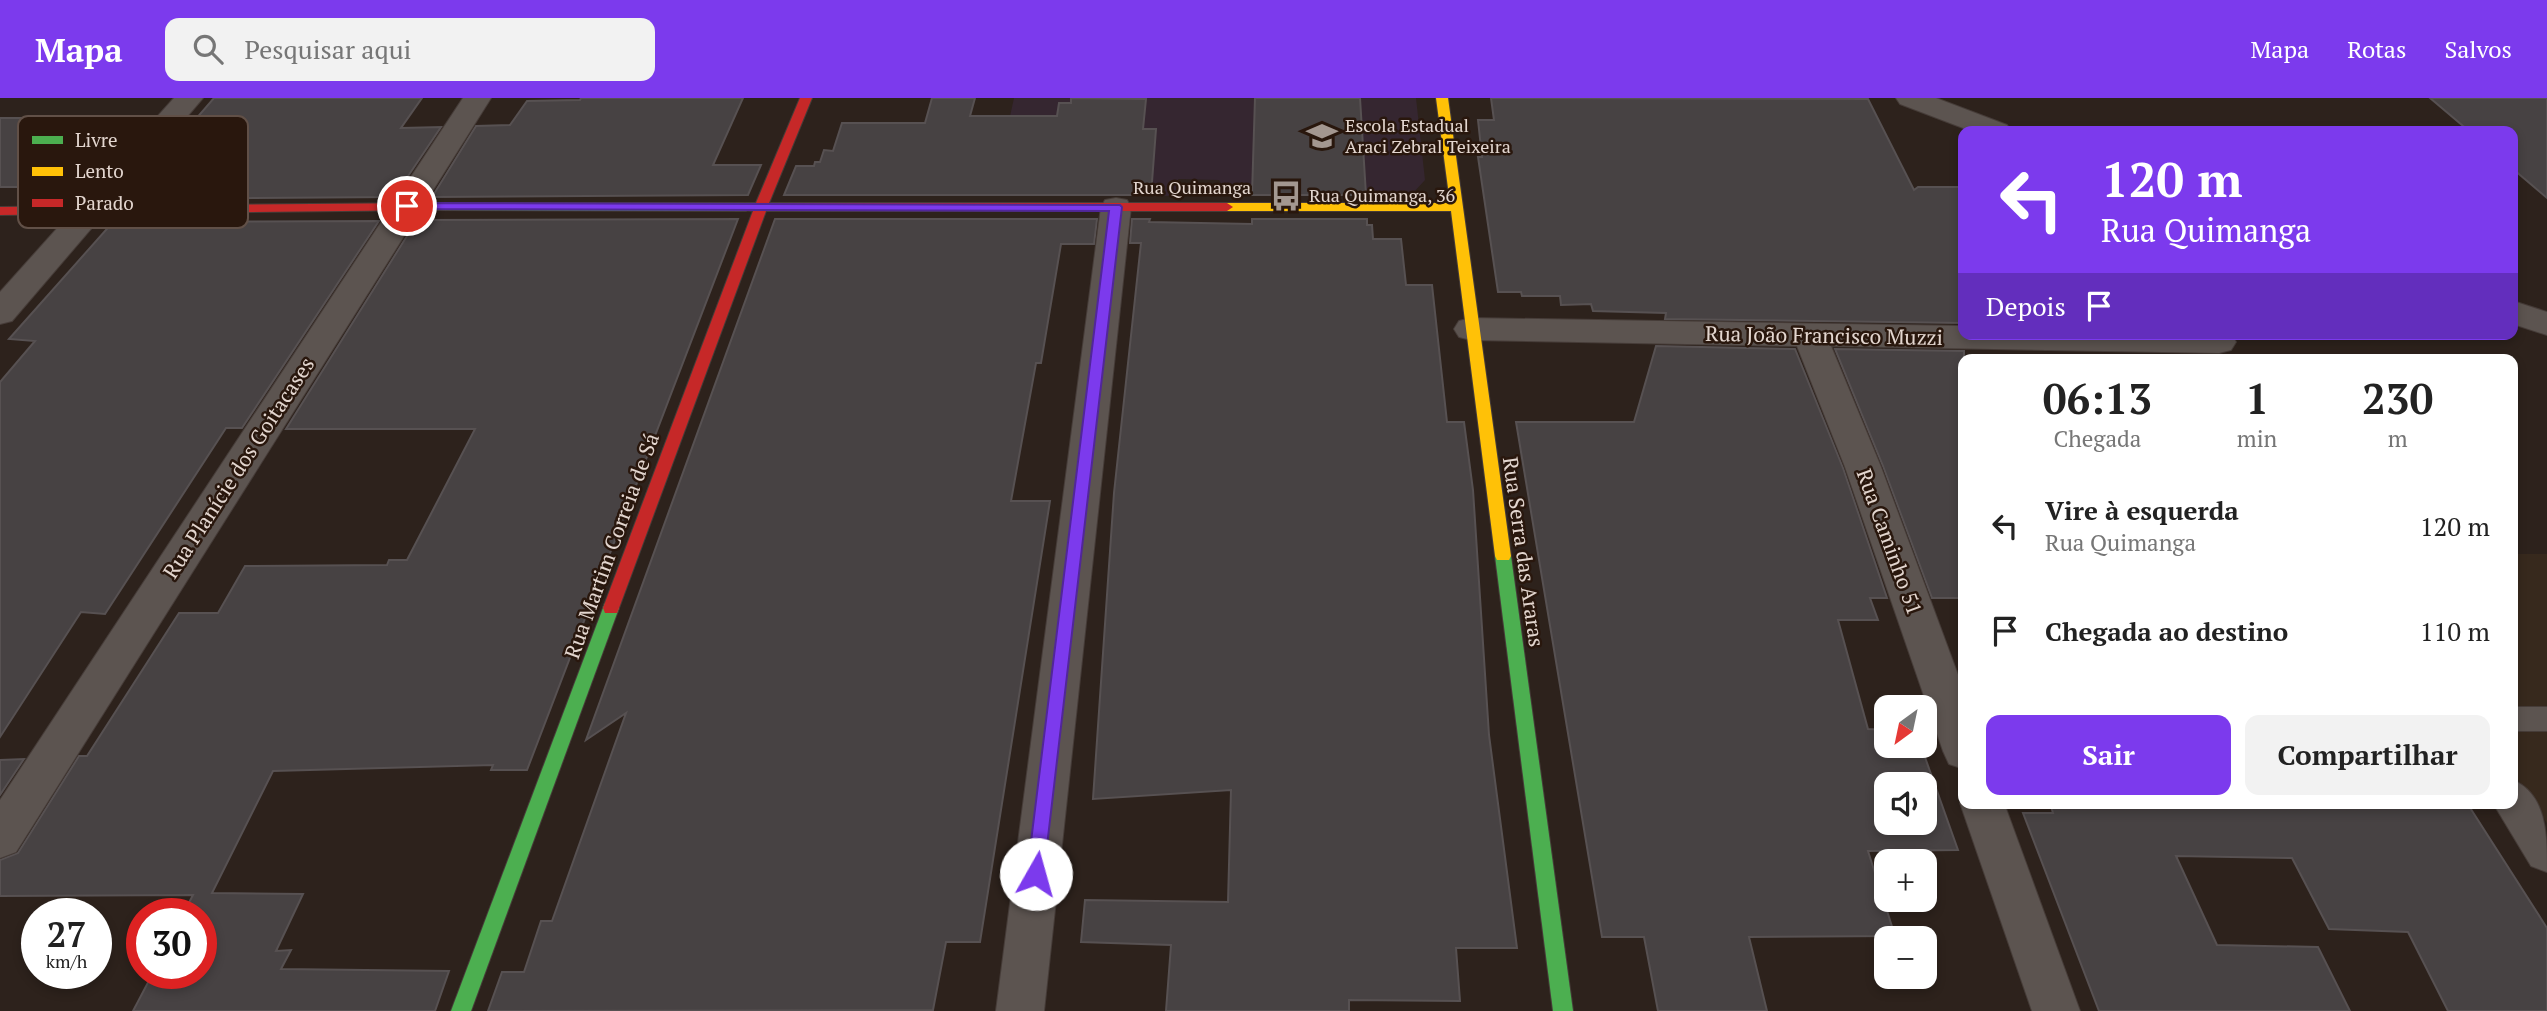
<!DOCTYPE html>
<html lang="pt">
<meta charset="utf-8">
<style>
body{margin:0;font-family:"PT Serif",serif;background:#f2f2f2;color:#222;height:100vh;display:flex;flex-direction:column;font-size:26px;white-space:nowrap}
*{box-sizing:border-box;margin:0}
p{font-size:23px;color:#767676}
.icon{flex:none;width:38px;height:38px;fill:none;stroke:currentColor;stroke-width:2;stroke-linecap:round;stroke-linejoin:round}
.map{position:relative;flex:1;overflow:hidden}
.panel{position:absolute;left:1958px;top:256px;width:560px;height:455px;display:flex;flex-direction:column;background:#fff;border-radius:14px;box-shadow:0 4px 10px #0003}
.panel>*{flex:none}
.guide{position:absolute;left:1958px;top:28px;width:560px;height:214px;border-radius:14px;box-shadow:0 4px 10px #0003;background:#7c3aed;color:#fff;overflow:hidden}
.needle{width:46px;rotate:213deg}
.tools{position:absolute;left:1874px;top:597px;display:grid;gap:14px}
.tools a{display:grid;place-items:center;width:63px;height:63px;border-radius:14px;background:#fff;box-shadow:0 4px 10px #0003;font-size:35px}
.speed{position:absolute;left:21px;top:800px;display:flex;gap:14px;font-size:35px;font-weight:700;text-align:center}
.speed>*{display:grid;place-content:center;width:91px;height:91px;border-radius:50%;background:#fff;box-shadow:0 4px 10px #0003;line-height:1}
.speed small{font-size:18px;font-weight:400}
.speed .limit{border:10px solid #d22;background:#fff;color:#111}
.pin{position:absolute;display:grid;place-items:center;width:60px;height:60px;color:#fff;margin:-30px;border:4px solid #fff;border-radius:50%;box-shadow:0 2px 7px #0007}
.me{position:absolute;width:77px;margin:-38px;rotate:7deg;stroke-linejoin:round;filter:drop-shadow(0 0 5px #0008)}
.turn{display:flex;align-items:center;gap:24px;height:147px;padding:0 28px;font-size:32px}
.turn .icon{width:91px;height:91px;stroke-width:2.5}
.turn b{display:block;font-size:49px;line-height:60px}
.then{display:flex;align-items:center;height:66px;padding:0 28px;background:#0003;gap:14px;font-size:26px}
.eta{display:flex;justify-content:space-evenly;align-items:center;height:119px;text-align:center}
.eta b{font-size:42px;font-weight:700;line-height:49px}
.primary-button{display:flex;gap:14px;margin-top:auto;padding:14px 28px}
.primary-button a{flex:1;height:80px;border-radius:14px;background:#7c3aed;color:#fff;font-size:28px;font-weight:700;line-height:80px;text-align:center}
.primary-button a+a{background:#f2f2f2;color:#222}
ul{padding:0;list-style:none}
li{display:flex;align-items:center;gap:21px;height:105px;padding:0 28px}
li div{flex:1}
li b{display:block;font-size:26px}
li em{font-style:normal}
header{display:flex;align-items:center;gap:42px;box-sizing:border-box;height:98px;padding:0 35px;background:#7c3aed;color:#fff}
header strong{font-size:33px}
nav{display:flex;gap:38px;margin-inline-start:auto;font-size:24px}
.search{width:490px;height:63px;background:#f2f2f2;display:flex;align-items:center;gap:18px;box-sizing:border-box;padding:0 24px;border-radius:14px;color:#767676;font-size:26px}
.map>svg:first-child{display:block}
</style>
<header>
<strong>Mapa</strong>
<div class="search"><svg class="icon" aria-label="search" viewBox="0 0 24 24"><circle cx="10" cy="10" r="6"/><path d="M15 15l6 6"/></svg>Pesquisar aqui</div>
<nav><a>Mapa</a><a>Rotas</a><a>Salvos</a></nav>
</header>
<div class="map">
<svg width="2547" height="913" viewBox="0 0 2547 913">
<rect width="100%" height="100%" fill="#2d221c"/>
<path fill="#352630" d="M1014 0H1416L1425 82 1413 95 1229 98 1219 82 1178 81 1185 98 993 96Z"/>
<path fill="#37291d" d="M2513 456H2547V725L2513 674Z"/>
<g fill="#474243" stroke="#575152" stroke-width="2" fill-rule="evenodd">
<path d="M214 0H422L401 30 441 29 394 99 135 101 146 89H137Z"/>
<path d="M581 0H743L713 67H761L748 97 432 99 476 28 510 27 527 3 580 2Z"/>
<path d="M932 0H975L970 18H1057L1059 5H1071V0L1146 1 1143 31H1156L1151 97H784L796 68H814L815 64H820L824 52 833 53 842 25H925Z"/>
<path d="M1255 0H1360L1366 97H1252Z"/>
<path d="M1491 0 1868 1 1914 92 1918 89H1964V225L1665 221 1666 215 1593 213 1591 206 1561 207 1560 198H1522L1521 194H1498L1478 59H1482L1478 22H1494Z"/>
<path d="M2430 0H2547V100L2513 71V33H2469Z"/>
<path d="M0 20H91L35 89H0Z"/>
<path d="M738 121 527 672H491L493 667 273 673 212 795 303 796 276 853 291 852 281 871 449 873 435 913H133L153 875H201V816H183L193 797 0 798V762L18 755 79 658H87L179 515H218L245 468 387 467 389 462H407L475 331H286L417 122Z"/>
<path d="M775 121H1097L1094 146H1061L1041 265H1036L1011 403H1050L980 844H946L933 912 488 913 502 874H524L541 823H552L626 615 586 642Z"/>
<path d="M1132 121H1150L1149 124 1252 126V121H1367V127H1372L1373 141H1401L1406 187H1432L1447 324H1464L1473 392 1489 637 1517 850H1456L1460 903 1349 902V913H1166L1171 847 1081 844 1085 802 1228 804 1231 692 1093 701 1114 395 1141 145H1130Z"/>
<path d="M379 123 242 330H226L105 516 81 514 0 639V284L35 243 9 241 113 124Z"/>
<path d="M1656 248 1795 251 1843 370 1887 500H1870L1878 522H1838L1868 631 1886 632V648H1921L1958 752 1868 753 1895 838 1749 839 1767 913H1658L1644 839H1602L1516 324H1634ZM1886 686H1925V724H1886Z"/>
<path d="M1835 251 1964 253V500H1932L1883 368Z"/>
<path d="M24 661 0 697V662Z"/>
<path d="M2050 705H2467L2547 830V913H2448L2408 834 2329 831 2292 760 2176 758 2217 847 2318 849 2350 913H2099L2023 715H2053Z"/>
</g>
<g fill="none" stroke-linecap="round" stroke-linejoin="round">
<g stroke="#463c38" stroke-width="2">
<rect id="lane" x="2513" y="609" width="34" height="24"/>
</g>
<g stroke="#463c38" stroke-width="2">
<g id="street">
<path d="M174 0H203L12 223 0 226V194Z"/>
<path d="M463 0H491L16 754 0 760V702Z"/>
<path d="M1896 0H1936L2007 27 2011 33H1971L1900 6Z"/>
<path d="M1116 100 1127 102 1131 109 1044 913H996L1101 109 1105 102Z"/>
<path d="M2513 203 2547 214V237L2513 226Z"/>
<path d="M1471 220 1964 228V236H2231L2236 244 2231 252 2219 255 1831 248 1881 369 1964 593V671L1949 666 1943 653 1845 369 1797 248 1471 242 1459 239 1454 231 1459 223Z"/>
<path d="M2513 682C2547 697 2547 737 2547 774L2531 768 2493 705H2513Z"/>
<path d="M1964 697V705H2004L2080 913H2032L1960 705Z"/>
</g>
</g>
<g stroke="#463c38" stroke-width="2">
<g id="fast">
<path d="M427 105H746L752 109 746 113 423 112 421 109Z"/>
<path d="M1503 452 1509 454 1511 458 1573 913H1553L1495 458 1497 454Z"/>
<path d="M611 504 617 505 619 510 471 913H451L603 510 605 505Z"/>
</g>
</g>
<g stroke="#463c38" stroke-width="2">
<path id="slow" d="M1436 0H1448L1511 458 1509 462H1497L1495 458 1451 113H1227L1221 109 1227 105H1450Z"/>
</g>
<g stroke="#463c38" stroke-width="2">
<g id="jam">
<path d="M800 0H812L769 105H1227L1233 109 1227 113H766L619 510 617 515H605L603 510 753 113 742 112 740 109 746 105H756Z"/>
<path d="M427 105 433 109 431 112 0 117V109Z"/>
</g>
</g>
<use href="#lane" fill="#5c5450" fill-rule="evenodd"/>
<use href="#street" fill="#5c5450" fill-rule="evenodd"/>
<use href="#fast" fill="#4caf50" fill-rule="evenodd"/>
<use href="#slow" fill="#ffc107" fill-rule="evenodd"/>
<use href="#jam" fill="#c62828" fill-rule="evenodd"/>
</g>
<path fill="#7c3aed" stroke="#51269a" stroke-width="2" d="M407 105 1120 107 1122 109 1043 782 1036 784 1029 782 1027 776 1109 113 403 111 401 108Z"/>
<defs>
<g id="school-bare" transform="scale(2.415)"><path d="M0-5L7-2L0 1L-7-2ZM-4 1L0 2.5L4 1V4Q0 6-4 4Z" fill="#a39790" stroke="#29170d" stroke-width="2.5" paint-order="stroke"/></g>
<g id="bus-bare" transform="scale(2.415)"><path d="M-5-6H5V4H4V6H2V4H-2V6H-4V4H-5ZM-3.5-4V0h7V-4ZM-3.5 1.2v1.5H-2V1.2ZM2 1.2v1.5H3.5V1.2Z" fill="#a39790" stroke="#29170d" stroke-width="2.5" paint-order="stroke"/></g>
</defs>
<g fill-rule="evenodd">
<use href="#school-bare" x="1322" y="38"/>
<use href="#bus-bare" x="1286" y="98"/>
</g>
<g text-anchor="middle" stroke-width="5" stroke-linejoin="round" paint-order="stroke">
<g font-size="18" fill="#e3d6cf" stroke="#29170d" text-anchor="start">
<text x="1345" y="34">Escola Estadual<tspan x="1345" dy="21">Araci Zebral Teixeira</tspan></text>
<text x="1309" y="104">Rua Quimanga, 36</text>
</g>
<g font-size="18" fill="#e3d6cf" stroke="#29170d">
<text x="1192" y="96">Rua Quimanga</text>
</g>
<g font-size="21" fill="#e3d6cf" stroke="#29170d">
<text transform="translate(1824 238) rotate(1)" y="7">Rua João Francisco Muzzi</text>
<text transform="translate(239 370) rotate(-57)" y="7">Rua Planície dos Goitacases</text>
<text transform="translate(1889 444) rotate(70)" y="7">Rua Caminho 51</text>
<text transform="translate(612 448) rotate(-70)" y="7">Rua Martim Correia de Sá</text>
<text transform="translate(1523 454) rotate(82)" y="7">Rua Serra das Araras</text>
</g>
</g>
<rect x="18" y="18" width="230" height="112" rx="10" fill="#29170d" stroke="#615047" stroke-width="2"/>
<rect x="32" y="38" width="31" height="8" fill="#4caf50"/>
<rect x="32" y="69" width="31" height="9" fill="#ffc107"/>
<rect x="32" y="101" width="31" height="8" fill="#c62828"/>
<g font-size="19" fill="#e3d6cf">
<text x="75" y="49">Livre</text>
<text x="75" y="80">Lento</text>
<text x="75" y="112">Parado</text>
</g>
</svg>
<div class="tools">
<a><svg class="needle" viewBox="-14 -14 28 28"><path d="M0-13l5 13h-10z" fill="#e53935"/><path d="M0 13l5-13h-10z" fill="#767676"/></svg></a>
<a><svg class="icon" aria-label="sound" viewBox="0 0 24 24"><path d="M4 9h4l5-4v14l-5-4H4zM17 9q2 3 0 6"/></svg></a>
<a>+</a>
<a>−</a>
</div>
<div class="speed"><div>27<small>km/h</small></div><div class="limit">30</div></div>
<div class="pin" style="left:407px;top:108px;background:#d93025"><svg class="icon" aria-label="arrive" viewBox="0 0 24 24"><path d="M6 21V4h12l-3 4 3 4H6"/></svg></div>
<svg class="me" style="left:1036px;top:776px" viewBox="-20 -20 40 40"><circle r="19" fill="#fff"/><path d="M0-13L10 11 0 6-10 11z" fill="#7c3aed"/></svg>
<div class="guide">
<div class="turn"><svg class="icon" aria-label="left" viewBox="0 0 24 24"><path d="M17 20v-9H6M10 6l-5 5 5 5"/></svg><div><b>120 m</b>Rua Quimanga</div></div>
<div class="then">Depois<svg class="icon" aria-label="arrive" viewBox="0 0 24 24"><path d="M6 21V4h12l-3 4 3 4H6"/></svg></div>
</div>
<section class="panel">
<div class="eta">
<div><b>06:13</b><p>Chegada</p></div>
<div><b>1</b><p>min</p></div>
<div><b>230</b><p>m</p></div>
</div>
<ul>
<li><svg class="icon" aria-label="left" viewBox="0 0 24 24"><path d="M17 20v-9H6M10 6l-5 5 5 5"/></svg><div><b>Vire à esquerda</b><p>Rua Quimanga</p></div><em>120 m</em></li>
<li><svg class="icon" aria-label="arrive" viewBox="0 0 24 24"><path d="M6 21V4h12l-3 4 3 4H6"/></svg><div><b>Chegada ao destino</b></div><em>110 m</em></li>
</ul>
<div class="primary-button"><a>Sair</a><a>Compartilhar</a></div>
</section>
</div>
